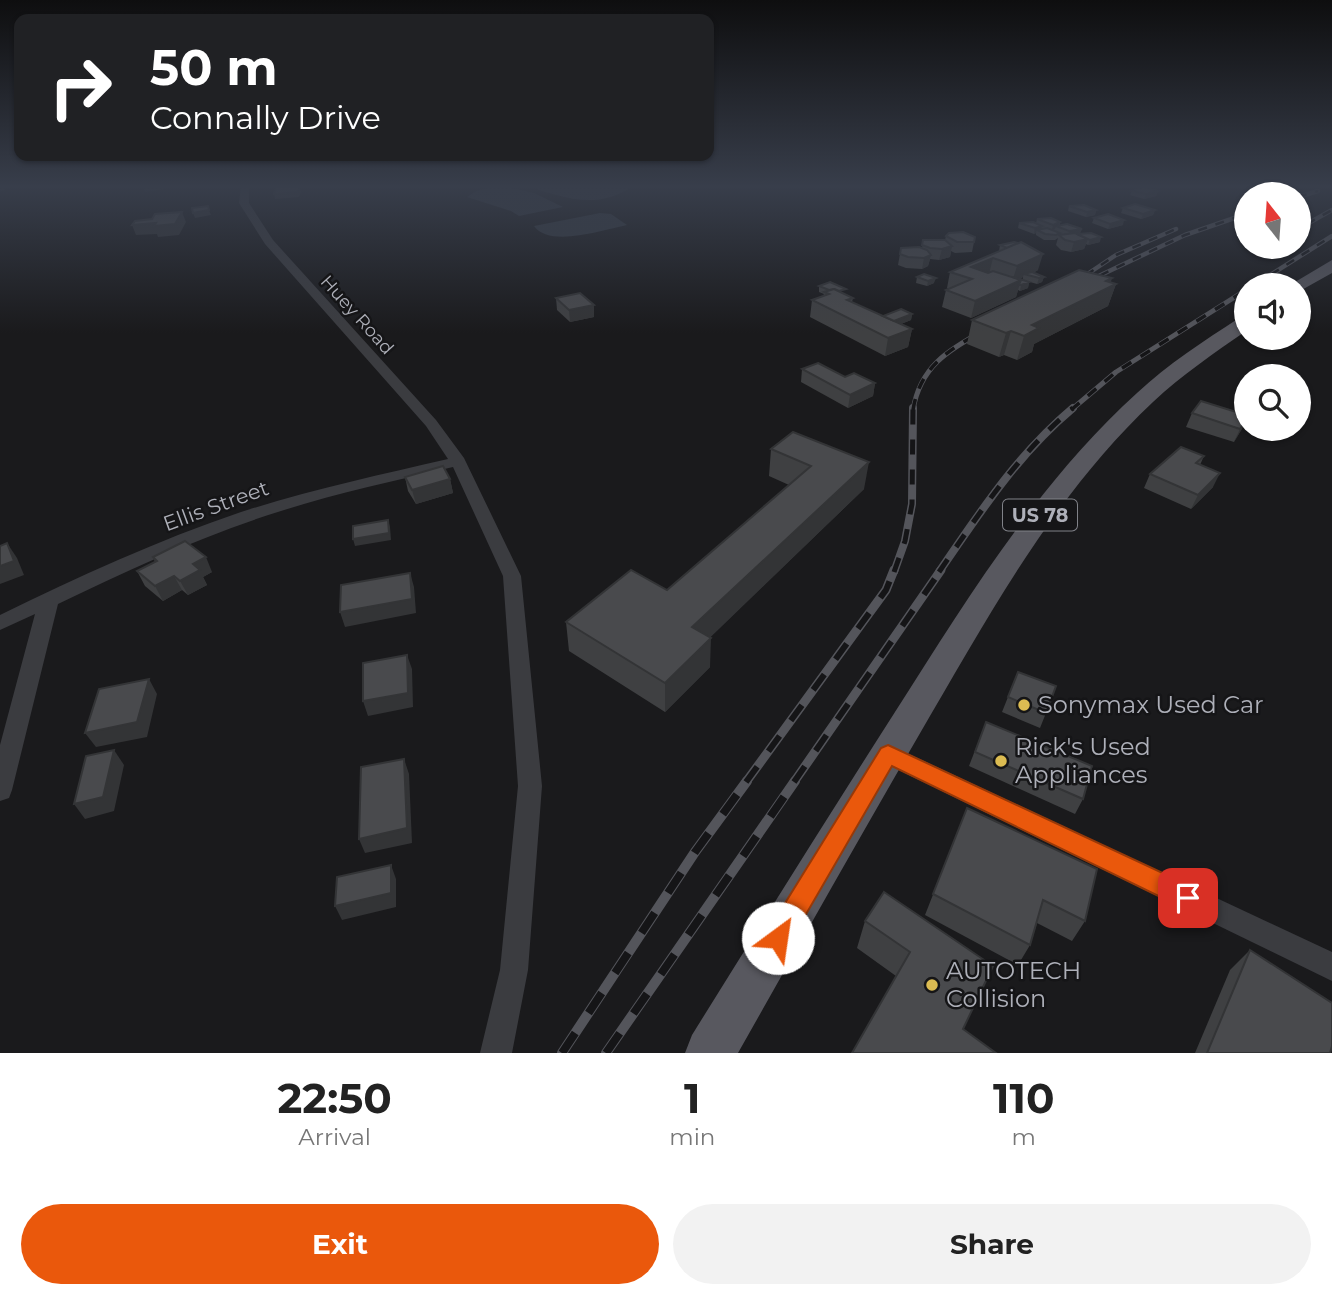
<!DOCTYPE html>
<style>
body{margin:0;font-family:Montserrat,sans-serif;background:#f2f2f2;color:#222;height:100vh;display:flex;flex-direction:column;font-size:26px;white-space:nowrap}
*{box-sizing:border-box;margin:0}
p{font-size:23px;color:#767676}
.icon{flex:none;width:38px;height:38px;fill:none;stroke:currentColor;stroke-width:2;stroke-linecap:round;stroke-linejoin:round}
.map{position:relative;height:1053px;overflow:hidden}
.drawer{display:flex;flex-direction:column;background:#fff;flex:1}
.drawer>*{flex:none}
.hud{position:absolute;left:14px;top:14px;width:700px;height:147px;border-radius:14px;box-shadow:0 2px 5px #0004;background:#202124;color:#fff;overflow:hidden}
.needle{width:46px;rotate:343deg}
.fabs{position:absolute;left:1234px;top:182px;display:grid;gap:14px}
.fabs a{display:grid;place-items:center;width:77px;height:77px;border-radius:50%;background:#fff;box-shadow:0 2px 5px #0004;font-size:35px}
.pin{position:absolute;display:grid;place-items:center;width:60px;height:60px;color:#fff;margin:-30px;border-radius:14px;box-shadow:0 4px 10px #0006}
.me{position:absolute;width:77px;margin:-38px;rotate:31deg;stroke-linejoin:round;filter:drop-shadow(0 0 5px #0008)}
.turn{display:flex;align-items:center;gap:24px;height:147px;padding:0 21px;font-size:32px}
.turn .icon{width:91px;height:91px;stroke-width:2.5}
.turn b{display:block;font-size:49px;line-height:60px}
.eta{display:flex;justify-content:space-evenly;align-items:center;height:119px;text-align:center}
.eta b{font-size:42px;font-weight:700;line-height:49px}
.action{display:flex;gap:14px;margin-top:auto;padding:14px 21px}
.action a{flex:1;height:80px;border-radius:42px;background:#ea580c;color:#fff;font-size:28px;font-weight:700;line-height:80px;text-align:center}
.action a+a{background:#f2f2f2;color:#222}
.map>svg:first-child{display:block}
</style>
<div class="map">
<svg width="1332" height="1053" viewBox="0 0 1332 1053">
<rect width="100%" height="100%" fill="#1a1a1c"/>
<g fill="#353b43">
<path d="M500 185 534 193 563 207 519 216 511 211 467 197 476 191Z"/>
<path d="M523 185H628L630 188C594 211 560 196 523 185Z"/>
<path d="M600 213 611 214 627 225C603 230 549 248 534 226Z"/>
</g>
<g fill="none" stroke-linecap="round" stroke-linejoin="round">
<g fill="#3b3c40" fill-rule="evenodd">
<path d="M241 185H249V203L273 240 436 420 464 458 521 576 542 786 528 970 512 1053H480L500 970 518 786 503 576 453 467C395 481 337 493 281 511 204 535 130 569 58 604L12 790 9 798 0 801V745L35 614 0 630V615C78 577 158 540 241 512 309 490 379 475 448 459L426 426 265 244 239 203Z"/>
<path d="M888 744 1332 952V981L880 761 876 754 880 747Z"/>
</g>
<g fill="#58585f" fill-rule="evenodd">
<path d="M1332 260V273L1298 292V285H1290Z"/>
<path d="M1246 316V331C1214 353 1182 375 1153 402 1053 496 988 617 919 735 858 840 798 947 738 1053H685L692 1035C759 927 826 820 895 712 967 599 1037 484 1137 393 1168 364 1204 341 1239 318Z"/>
</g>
<g stroke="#54555b" stroke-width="4.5">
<g id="rail-far4">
<path d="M1298 197 1318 191"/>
<path d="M1307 224 1332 210"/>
<path d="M1086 275 1116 255 1176 229"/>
<path d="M1084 283 1185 235 1246 214"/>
<path d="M1256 284 1332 236"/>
</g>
</g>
<g stroke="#54555b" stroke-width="5">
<g id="rail-far3">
<path d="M1254 285 1259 282"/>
<path d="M913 410C920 367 948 350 983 331"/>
<path d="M1071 410 1116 372 1246 290"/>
</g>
</g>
<g stroke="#54555b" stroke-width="8">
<g id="rail-far2">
<path d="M894 572 905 541 912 504 913 408"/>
<path d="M939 572C981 511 1016 456 1073 408"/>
</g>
</g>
<g stroke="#54555b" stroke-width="9">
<g id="rail-far1">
<path d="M746 782 886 590 894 570"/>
<path d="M794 782 941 570"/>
</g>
</g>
<g stroke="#54555b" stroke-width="10">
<g id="rail">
<path d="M562 1053 695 852 747 781"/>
<path d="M606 1053 795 781"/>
</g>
</g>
<use href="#rail-far4" stroke="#151517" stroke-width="2.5" stroke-dasharray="9" stroke-linecap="butt"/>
<use href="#rail-far3" stroke="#151517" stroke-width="3.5" stroke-dasharray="11" stroke-linecap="butt"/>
<use href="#rail-far2" stroke="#151517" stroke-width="5" stroke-dasharray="15" stroke-linecap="butt"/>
<use href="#rail-far1" stroke="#151517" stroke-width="6" stroke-dasharray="19" stroke-linecap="butt"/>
<use href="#rail" stroke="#151517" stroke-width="8" stroke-dasharray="24" stroke-linecap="butt"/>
</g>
<g fill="#3f4042">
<path d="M984 185H1026L1025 186 1009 189Z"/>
<path d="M1132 191H1158L1156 196 1144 199 1130 195Z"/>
<path d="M1069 206 1096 210 1095 215 1086 217 1068 211Z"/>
<path d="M1123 208 1155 210 1153 215 1141 219 1121 213Z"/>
<path d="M1094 218 1123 225 1108 229 1092 223Z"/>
<path d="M1037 219 1060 222V226L1100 242 1088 245 1086 244 1084 249 1071 252 1061 250 1056 245 1058 238 1055 240H1044L1036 235V233L1034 234 1018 228 1019 223H1036Z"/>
<path d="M946 236 975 237 972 252 955 253 951 251 950 257 939 260 930 259 928 266 922 269 906 268 898 265 901 248H922L923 240H945Z"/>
<path d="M1014 242 1038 270 1033 273 1044 277 1042 282 1037 284 1023 280V277L1020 279 1029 282 1028 288 1020 291 1018 290 1016 297 971 318 942 307 946 290 949 289 947 288 950 272 999 251 1000 245Z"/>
<path d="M917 277 934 283 927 286 916 283Z"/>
<path d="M1111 282 1116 284 1108 306 1034 344 1032 352 1017 360 1004 355 999 357 967 344 972 320Z"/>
<path d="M819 286 845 294 853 298 852 302 883 316 912 314 911 320 901 324 912 329 908 347 885 356 810 317 812 300 823 296 824 294 819 292Z"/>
<path d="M556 298 594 305V317L570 322 557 310Z"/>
<path d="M802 369 845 377 875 383 873 396 848 408 801 382Z"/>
<path d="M1192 413 1246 415V421L1234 442 1186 427Z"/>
<path d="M793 432 864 489 710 637V667L665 712 569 651 566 622 667 590 789 485 769 476 771 449Z"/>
<path d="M1204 456 1200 465 1213 487 1191 509 1144 488 1150 474Z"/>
<path d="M405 477 450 479 453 493 416 504 408 491Z"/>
<path d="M153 557 212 572 203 577 207 585 188 595 182 590 163 601 145 586 137 571 155 562Z"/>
<path d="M1018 672 1046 713 1040 728 1002 712Z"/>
<path d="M986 722 1083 799 1075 814 969 766Z"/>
<path d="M967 808 1085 921 1072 941 1037 923 1030 945 1018 965 925 915Z"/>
<path d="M884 892 963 1029 852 1053 896 976 857 948 865 921Z"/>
<path d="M1250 950 1330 1053H1195L1230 970Z"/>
</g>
<g fill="#333436">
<path d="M0 185H3L5 190 0 191Z"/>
<path d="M142 185H163L164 189 145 192Z"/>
<path d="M1009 185H1026L1025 186 1009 189Z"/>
<path d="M299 187 301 192 299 197 275 199 274 194Z"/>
<path d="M1158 191 1156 196 1144 199 1146 194Z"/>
<path d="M209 210 211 215 195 218 193 213Z"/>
<path d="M1096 210 1095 215 1086 217 1087 212Z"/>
<path d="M1155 210 1153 215 1141 219 1143 214Z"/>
<path d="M182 212 186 222 179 235 158 237 157 234 136 235 132 225Z"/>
<path d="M1124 220 1123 225 1108 229 1110 224Z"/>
<path d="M1060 222 1059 227 1056 226 1055 229 1052 230 1053 225Z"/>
<path d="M1042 226 1041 231 1037 230 1036 233 1034 234 1035 228Z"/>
<path d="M1082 229 1080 234 1068 237 1069 231Z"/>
<path d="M1101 237 1100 242 1088 245 1090 240Z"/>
<path d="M1088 239 1084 249 1071 252 1074 242Z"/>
<path d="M952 246 950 257 939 260 942 249Z"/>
<path d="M1043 254 1038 270 1028 275 1024 274 1023 277 1012 282 1017 266Z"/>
<path d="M931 255 928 266 922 269 924 258Z"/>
<path d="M993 258 989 274 971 267Z"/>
<path d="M1044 277 1042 282 1037 284 1039 278Z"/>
<path d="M936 278 934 283 927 286 928 281Z"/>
<path d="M1112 278 1109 288 1116 284 1108 306 1034 344 1032 352 1017 360 1024 336 1032 325Z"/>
<path d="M1021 280 1016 297 971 318 975 301Z"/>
<path d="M1029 282 1028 288 1020 291 1021 285Z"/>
<path d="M594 305V317L570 322 569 310Z"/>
<path d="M912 314 911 320 891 328 892 322Z"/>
<path d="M912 329 908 347 885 356 888 338Z"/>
<path d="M1011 331 1004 355 999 357 1006 333Z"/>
<path d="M875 383 873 396 848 408 850 395Z"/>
<path d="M1246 420 1242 429 1234 442 1240 429Z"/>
<path d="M869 462 864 489 691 656 692 627Z"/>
<path d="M1220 473 1213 487 1191 509 1198 495Z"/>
<path d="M450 479 453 493 416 504 412 490Z"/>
<path d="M388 520 390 527 391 540 355 546 353 539Z"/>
<path d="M7 543 17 558 24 575 0 584V566Z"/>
<path d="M206 557 212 572 203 577 207 585 188 595 180 581 193 564Z"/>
<path d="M410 573 414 587 416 613 345 627 340 612Z"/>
<path d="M174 576 182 590 163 601 155 586Z"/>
<path d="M711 638 710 667 665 712V683Z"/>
<path d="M407 655 412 669 413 707 368 716 363 701Z"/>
<path d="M149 679 157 694 147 737 96 747 85 733Z"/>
<path d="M114 750 124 765 114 811 85 819 74 804Z"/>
<path d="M404 759 409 774 412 843 365 853 359 839Z"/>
<path d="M391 865 396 879V907L342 920 335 906Z"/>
</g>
<g fill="#494a4d" stroke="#333436" stroke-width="2">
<path d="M276 187H299L298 192 274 194Z"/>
<path d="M1143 187 1158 191 1146 194 1132 191Z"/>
<path d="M1135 204 1155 210 1143 214 1123 208Z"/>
<path d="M1084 205 1096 210 1087 212 1069 206Z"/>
<path d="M208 206 209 210 193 213 192 208Z"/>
<path d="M182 212 175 224 154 226 156 223 132 225 135 221 152 219 155 214Z"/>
<path d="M1108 214 1124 220 1110 224 1094 218Z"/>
<path d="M1051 218 1060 222 1053 225 1037 219Z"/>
<path d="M1033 222 1042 226 1035 228 1019 223Z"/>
<path d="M1067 224 1082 229 1069 231 1056 226Z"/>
<path d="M1047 228 1060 233 1056 235 1045 234 1037 230Z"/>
<path d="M963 232 975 237 974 242H957L946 236 949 233Z"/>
<path d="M1075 233 1088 239 1074 242 1065 240 1059 235Z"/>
<path d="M1091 233 1101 237 1090 240 1077 234Z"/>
<path d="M923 240H945L952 246 942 249 930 248 922 245Z"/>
<path d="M1014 242 1018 243 1007 248 1000 245Z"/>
<path d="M1021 242 1043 254 1017 266 993 258 971 267 988 273 993 271 1021 280 975 301 946 290 972 279 950 272Z"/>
<path d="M919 247 927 250 931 255 924 258 908 257 900 254 901 248Z"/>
<path d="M1079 270 1112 278 1106 281 1116 284 1032 325 1039 328 1024 336 1011 331 1006 333 972 320Z"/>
<path d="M1032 272 1044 277 1039 278 1024 274Z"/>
<path d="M924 274 936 278 928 281 917 277Z"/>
<path d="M1013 277H1014L1029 282 1021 285H1019L1021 280Z"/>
<path d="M830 282 846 289 839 291 834 289 829 290 819 286Z"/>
<path d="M834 289 853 298 847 300 912 329 888 338 812 300 829 294 824 292Z"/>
<path d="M580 293 594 305 569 310 556 298Z"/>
<path d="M901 309 912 314 894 321 883 316Z"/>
<path d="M818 363 845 377 854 373 875 383 850 395 802 369Z"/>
<path d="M1201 401 1246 415V420L1240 429 1192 413Z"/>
<path d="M793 432 869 462 692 627 711 638 665 683 566 622 631 570 667 590 811 466 771 449Z"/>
<path d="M1181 447 1204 456 1196 463 1220 473 1198 495 1150 474Z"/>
<path d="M443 466 450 479 412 490 405 477Z"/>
<path d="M388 520 389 533 353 539V526Z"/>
<path d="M185 541 206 557 193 564 200 570 180 581 174 576 155 586 137 571 157 561 153 557Z"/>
<path d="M7 543 14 561 0 566V546Z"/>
<path d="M410 573 412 599 340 612 341 585Z"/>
<path d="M407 655 408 693 363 701V663Z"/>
<path d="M1018 672 1056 686 1046 713 1008 697Z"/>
<path d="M149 679 137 722 85 733 99 689Z"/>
<path d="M986 722 1092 766 1083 799 975 752Z"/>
<path d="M114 750 103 797 74 804 86 756Z"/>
<path d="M404 759 407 828 359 839 361 767Z"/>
<path d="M967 808 1097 869 1085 921 1043 900 1030 945 933 894Z"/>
<path d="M391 865V893L335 906 337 877Z"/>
<path d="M884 892 993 966 963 1029 996 1053H852L910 952 865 921Z"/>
<path d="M1250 950 1332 1003V1046L1330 1053H1207Z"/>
</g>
<linearGradient id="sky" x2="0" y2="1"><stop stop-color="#0e0e0f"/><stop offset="0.56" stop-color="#383e4b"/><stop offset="1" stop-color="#383e4b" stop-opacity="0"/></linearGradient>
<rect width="1332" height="333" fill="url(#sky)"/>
<path fill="#ea580c" stroke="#983908" stroke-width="2" d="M888 745 1197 889 1200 898 1197 906 1188 910 1179 906 892 766 787 947 778 951 769 947 765 938 769 929 881 748Z"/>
<g fill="#dcbc52" stroke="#151517" stroke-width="2.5">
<circle cx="1024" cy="705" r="7"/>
<circle cx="1001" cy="761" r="7"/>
<circle cx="932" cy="985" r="7"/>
</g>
<g text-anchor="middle" stroke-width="5" stroke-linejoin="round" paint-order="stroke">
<g font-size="18" fill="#aeb0b9" stroke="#151517">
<text transform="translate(357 315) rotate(48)" y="6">Huey Road</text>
</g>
<rect fill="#151517" stroke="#808288" stroke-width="2" x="1003" y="499.5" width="74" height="31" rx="5"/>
<g font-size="19" font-weight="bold" fill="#aeb0b9">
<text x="1040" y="522">US 78</text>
</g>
<g font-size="21" fill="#aeb0b9" stroke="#151517">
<text transform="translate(216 506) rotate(-20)" y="7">Ellis Street</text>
</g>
<g font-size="24" fill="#aeb0b9" stroke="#151517" text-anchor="start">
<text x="1038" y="713">Sonymax Used Car</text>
<text x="1015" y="755">Rick's Used<tspan x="1015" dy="28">Appliances</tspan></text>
<text x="946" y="979">AUTOTECH<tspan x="946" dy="28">Collision</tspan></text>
</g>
</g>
</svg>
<div class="fabs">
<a><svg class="needle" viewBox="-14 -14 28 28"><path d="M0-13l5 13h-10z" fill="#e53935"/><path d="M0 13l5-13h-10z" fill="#767676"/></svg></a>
<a><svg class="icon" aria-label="sound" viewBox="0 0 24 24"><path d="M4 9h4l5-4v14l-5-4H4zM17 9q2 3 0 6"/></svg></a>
<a><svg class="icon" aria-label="search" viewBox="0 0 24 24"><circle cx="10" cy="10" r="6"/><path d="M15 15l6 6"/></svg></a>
</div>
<div class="pin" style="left:1188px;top:898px;background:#d93025"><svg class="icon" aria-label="arrive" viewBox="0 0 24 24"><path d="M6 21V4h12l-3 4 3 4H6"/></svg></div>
<svg class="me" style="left:778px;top:938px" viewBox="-20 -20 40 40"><circle r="19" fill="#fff"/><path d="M0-13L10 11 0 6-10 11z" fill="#ea580c"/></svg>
<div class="hud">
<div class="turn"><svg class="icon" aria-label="right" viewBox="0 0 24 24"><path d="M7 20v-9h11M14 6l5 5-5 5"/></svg><div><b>50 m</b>Connally Drive</div></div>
</div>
</div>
<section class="drawer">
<div class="eta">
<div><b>22:50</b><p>Arrival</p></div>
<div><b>1</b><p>min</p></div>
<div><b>110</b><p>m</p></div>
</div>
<div class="action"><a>Exit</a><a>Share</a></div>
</section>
